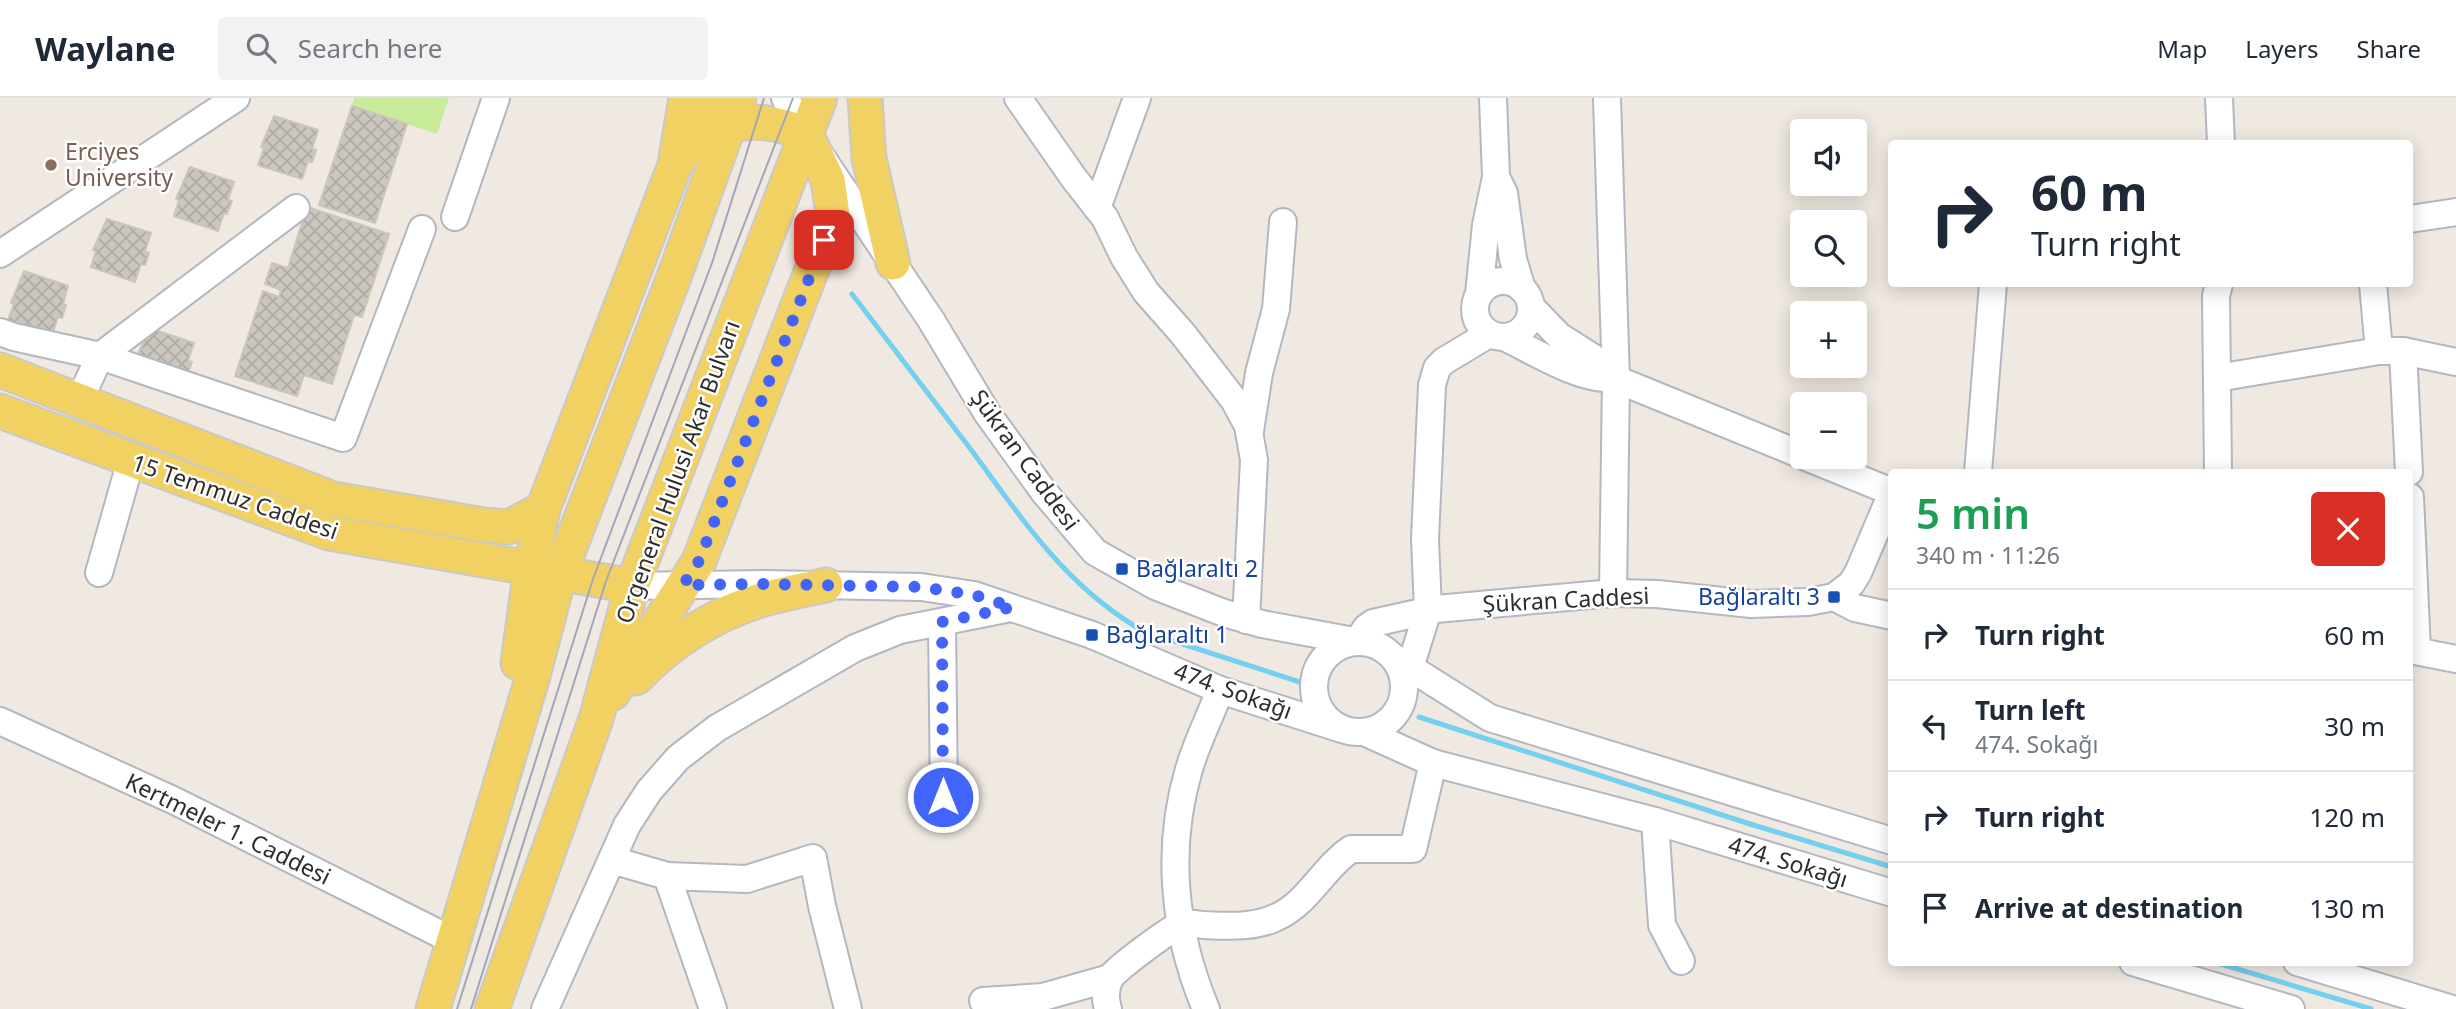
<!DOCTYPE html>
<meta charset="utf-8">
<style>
body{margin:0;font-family:"Noto Sans",sans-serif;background:#f2f2f3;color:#1f2937;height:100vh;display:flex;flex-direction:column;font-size:26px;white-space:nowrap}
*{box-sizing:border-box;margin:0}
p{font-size:23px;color:#747a83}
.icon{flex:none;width:38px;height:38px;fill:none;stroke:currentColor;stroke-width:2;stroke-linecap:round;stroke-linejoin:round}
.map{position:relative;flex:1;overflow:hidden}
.sheet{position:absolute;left:1888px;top:371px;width:525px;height:497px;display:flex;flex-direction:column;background:#fff;border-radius:7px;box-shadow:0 4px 18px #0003}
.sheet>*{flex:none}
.top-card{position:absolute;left:1888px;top:42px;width:525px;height:147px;border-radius:7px;box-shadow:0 4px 18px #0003;background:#fff;color:#1f2937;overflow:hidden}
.controls{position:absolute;left:1790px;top:21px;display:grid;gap:14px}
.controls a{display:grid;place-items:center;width:77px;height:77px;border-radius:7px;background:#fff;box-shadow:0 4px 18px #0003;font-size:35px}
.pin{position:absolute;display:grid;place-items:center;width:60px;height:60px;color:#fff;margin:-30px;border-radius:14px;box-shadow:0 4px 10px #0006}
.me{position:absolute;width:77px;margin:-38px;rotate:0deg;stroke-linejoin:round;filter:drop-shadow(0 0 5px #0008)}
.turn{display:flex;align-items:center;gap:24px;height:147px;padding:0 28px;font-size:32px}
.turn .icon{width:91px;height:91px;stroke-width:2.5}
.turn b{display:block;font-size:49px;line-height:60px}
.round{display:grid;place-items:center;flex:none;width:74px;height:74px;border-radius:7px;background:#f2f2f3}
.headline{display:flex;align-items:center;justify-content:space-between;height:119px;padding:0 28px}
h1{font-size:42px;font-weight:600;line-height:52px;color:#1e9e55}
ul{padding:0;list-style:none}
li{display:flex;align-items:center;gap:21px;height:91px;padding:0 28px;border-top:2px solid #e0e1e3}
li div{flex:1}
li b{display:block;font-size:26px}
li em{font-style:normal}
header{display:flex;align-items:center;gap:42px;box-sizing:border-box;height:98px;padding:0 35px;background:#fff;border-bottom:2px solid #e0e1e3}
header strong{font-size:33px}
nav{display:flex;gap:38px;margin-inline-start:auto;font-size:24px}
.search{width:490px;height:63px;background:#f2f2f3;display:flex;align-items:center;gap:18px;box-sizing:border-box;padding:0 24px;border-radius:7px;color:#747a83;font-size:26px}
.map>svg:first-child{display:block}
</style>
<header>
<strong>Waylane</strong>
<div class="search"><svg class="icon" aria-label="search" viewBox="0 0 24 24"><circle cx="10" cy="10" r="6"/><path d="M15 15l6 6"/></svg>Search here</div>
<nav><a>Map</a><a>Layers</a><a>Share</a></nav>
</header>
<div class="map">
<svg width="2456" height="911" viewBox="0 0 2456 911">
<defs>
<pattern id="building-cross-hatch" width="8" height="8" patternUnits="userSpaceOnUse" patternTransform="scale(1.75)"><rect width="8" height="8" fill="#cbc7bf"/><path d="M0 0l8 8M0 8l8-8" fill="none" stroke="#afaba4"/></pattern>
</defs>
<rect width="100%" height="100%" fill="#efe9e1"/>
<path fill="#c9ec9a" d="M354 0H449L437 36 352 8Z"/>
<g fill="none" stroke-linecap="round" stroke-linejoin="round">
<g stroke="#75cff0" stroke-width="5">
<path d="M852 196C891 247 930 298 969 349 1022 420 1065 489 1145 534L1303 585"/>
<path d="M1419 619 1750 726 1892 769"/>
<path d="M2214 864 2371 911"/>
</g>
</g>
<g fill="url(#building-cross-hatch)" stroke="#cbc5ba" stroke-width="2">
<path d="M352 8 407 26 375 125 319 107Z"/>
<path d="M274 18 318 32 312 51 316 52 312 64 308 63 302 81 258 67 264 50 261 49Z"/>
<path d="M190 69 234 84 228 102 232 103 227 116 224 115 218 133 174 118 179 102 176 101Z"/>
<path d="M307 109 389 136 362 219 354 217 332 286 304 277 297 298 235 278 263 193 279 199 281 192 265 186 272 165 288 170Z"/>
<path d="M107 121 151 135 145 153 149 155 145 167 141 166 135 184 91 169 96 153 93 152Z"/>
<path d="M24 173 68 188 63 206 66 207 62 220 58 219 52 237 8 222 14 206 11 205Z"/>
<path d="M149 230 194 245 188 263 192 264 187 277 136 261Z"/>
</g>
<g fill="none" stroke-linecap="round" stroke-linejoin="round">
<g stroke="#b4b7c1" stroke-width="30">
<g id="minor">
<path d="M785 0 806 36 931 222 987 315 1044 394 1095 454 1155 488 1224 515 1262 526 1354 543"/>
<path d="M1018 0 1073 79 1105 120 1124 159 1146 194 1183 236 1234 302 1248 328 1254 362 1246 522"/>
<path d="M1607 0 1616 282 1613 495"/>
<path d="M2219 0 2221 46"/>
<path d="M1498 83 1504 95 1513 161 1522 191"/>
<path d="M1097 110 1137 0"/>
<path d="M455 119 496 0"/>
<path d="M2410 121 2456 114"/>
<path d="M0 156 236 0"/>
<circle cx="1503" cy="211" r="28"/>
<path d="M2373 186 2379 253H2403L2456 264"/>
<path d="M1479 196 1486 127 1496 79 1493 0"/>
<path d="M1531 209 1559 238 1592 259 1613 280"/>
<path d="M0 234 14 239 100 258 343 340 422 131"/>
<path d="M1504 239C1534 253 1580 283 1613 280L1802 357"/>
<path d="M2403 253 2409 374"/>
<path d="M2217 280 2379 253"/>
<path d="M79 303 100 258 296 110"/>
<path d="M1250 333 1259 275 1276 211 1283 124"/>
<path d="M1806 359 1892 394"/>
<path d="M1978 374 1993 186"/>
<path d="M2218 374 2216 198 2219 186"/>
<path d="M2410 399 2417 553"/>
<path d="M99 475 131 362"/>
<path d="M632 488 764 486 921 489 974 497 1092 537 1220 592 1342 631"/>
<path d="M1834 499 1855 510 1892 518"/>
<path d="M942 524 944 699"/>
<path d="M1358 543 1366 530 1373 525 1436 511 1613 495 1657 496 1751 506 1808 504 1834 499 1851 486 1858 475 1892 395"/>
<circle cx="1359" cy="589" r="45"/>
<path d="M2410 552 2456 561"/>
<path d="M1393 559 1490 620 1892 743"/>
<path d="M1404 589 1428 512 1425 441 1432 287 1437 270 1444 263 1489 236"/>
<path d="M0 623 175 703 454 843"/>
<path d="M1364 634 1433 665 1655 723 1892 795"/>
<path d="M1655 723 1662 827 1681 863"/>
<path d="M612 762 667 778 747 781 813 760 822 808 848 911"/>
<path d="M667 778 713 911"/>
<path d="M2133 864 2291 911"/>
<path d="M2297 864 2452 911"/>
<path d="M983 903 1043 899 1110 880"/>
<path d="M545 911 627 727 649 693 678 660 717 630 855 550 900 532 1011 510"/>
<path d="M1108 911C1105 901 1105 890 1110 880 1114 872 1175 827 1182 826 1188 825 1197 826 1203 827 1227 828 1255 830 1277 819 1308 805 1323 770 1351 751H1413L1433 665"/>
<path d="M1206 911C1174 835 1165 752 1189 671 1197 644 1210 619 1220 592"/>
</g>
</g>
<g stroke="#c9c9c9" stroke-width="37">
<g id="major">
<path d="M865 0 869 60 893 165"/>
<path d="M676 60 686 0"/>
<path d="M0 272 333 401 484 427 509 429 543 411"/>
<path d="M0 313 329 435 632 488"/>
<path d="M518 565 531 470 543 411 675 67 723 0"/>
<path d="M636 580C670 545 711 518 758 503 780 496 804 492 826 487"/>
<path d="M613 595 699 463 833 117 828 82 806 36C781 26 757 20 729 28"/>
<path d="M433 911 533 578 560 475 674 179 739 0"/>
<path d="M492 911 596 621 632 488 820 0"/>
</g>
</g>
<use href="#minor" stroke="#fff" stroke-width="26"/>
<use href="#major" stroke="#f2d163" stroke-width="33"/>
<g stroke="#a3a6b8" stroke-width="2">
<path d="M457 911 593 481 712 165 764 0"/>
<path d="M471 911 606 483 793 0"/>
</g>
</g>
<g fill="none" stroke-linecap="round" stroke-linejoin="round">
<path stroke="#4264fb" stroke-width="12" stroke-dasharray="0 21.6" d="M824 142 699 463 683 487 764 486 921 489 974 497 1013 509 942 524 943 699"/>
</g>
<circle fill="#8d6e63" stroke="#fff" stroke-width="2.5" cx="51" cy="67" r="7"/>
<g fill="#1a4fb4" stroke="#fff" stroke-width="2.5">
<rect x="1115" y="464" width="14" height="14" rx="3.5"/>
<rect x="1827" y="492" width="14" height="14" rx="3.5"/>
<rect x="1085" y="530" width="14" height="14" rx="3.5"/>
</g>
<g text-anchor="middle" stroke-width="5" stroke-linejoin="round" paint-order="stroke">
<g font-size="23" fill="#785e54" stroke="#fff" text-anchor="start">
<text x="65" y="62">Erciyes<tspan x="65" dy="26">University</tspan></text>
</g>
<g font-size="23" fill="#2e2e2e" stroke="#fff">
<text transform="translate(1025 362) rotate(54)" y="8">Şükran Caddesi</text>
<text transform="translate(678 374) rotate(-70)" y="8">Orgeneral Hulusi Akar Bulvarı</text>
<text transform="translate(235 399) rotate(19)" y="8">15 Temmuz Caddesi</text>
<text transform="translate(1566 502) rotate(-3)" y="8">Şükran Caddesi</text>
<text transform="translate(1233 593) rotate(20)" y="8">474. Sokağı</text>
<text transform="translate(228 731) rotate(26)" y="8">Kertmeler 1. Caddesi</text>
<text transform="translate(1788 764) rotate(17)" y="8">474. Sokağı</text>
</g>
<g font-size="23" fill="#164399" stroke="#fff" text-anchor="start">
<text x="1136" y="479">Bağlaraltı 2</text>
<text x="1820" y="507" text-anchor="end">Bağlaraltı 3</text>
<text x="1106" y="545">Bağlaraltı 1</text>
</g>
</g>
</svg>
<div class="controls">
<a><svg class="icon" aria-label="sound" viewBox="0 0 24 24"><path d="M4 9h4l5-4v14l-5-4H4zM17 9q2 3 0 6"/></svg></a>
<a><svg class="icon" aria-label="search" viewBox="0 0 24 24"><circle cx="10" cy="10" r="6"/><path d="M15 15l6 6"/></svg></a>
<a>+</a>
<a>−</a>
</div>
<div class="pin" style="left:824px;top:142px;background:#d93025"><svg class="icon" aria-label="arrive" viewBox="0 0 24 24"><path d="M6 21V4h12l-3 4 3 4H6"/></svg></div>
<svg class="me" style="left:943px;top:699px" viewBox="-20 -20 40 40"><circle r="17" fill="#4264fb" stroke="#fff" stroke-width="3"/><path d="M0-11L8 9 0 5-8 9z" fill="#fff"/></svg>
<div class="top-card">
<div class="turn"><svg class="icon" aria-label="right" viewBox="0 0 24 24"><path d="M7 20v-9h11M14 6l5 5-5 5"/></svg><div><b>60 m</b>Turn right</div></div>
</div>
<section class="sheet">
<div class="headline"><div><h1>5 min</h1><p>340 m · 11:26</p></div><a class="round" style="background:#d93025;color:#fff"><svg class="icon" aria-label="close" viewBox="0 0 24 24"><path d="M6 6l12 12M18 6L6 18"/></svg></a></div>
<ul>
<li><svg class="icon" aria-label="right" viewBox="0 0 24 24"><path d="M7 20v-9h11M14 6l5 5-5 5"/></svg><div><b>Turn right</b></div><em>60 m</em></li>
<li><svg class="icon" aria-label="left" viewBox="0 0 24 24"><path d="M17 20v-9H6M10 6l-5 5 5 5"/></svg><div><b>Turn left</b><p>474. Sokağı</p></div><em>30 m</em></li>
<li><svg class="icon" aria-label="right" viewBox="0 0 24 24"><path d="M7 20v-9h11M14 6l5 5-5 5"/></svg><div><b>Turn right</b></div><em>120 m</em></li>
<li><svg class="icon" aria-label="arrive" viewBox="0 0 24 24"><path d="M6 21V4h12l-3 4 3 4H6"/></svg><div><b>Arrive at destination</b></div><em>130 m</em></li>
</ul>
</section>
</div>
